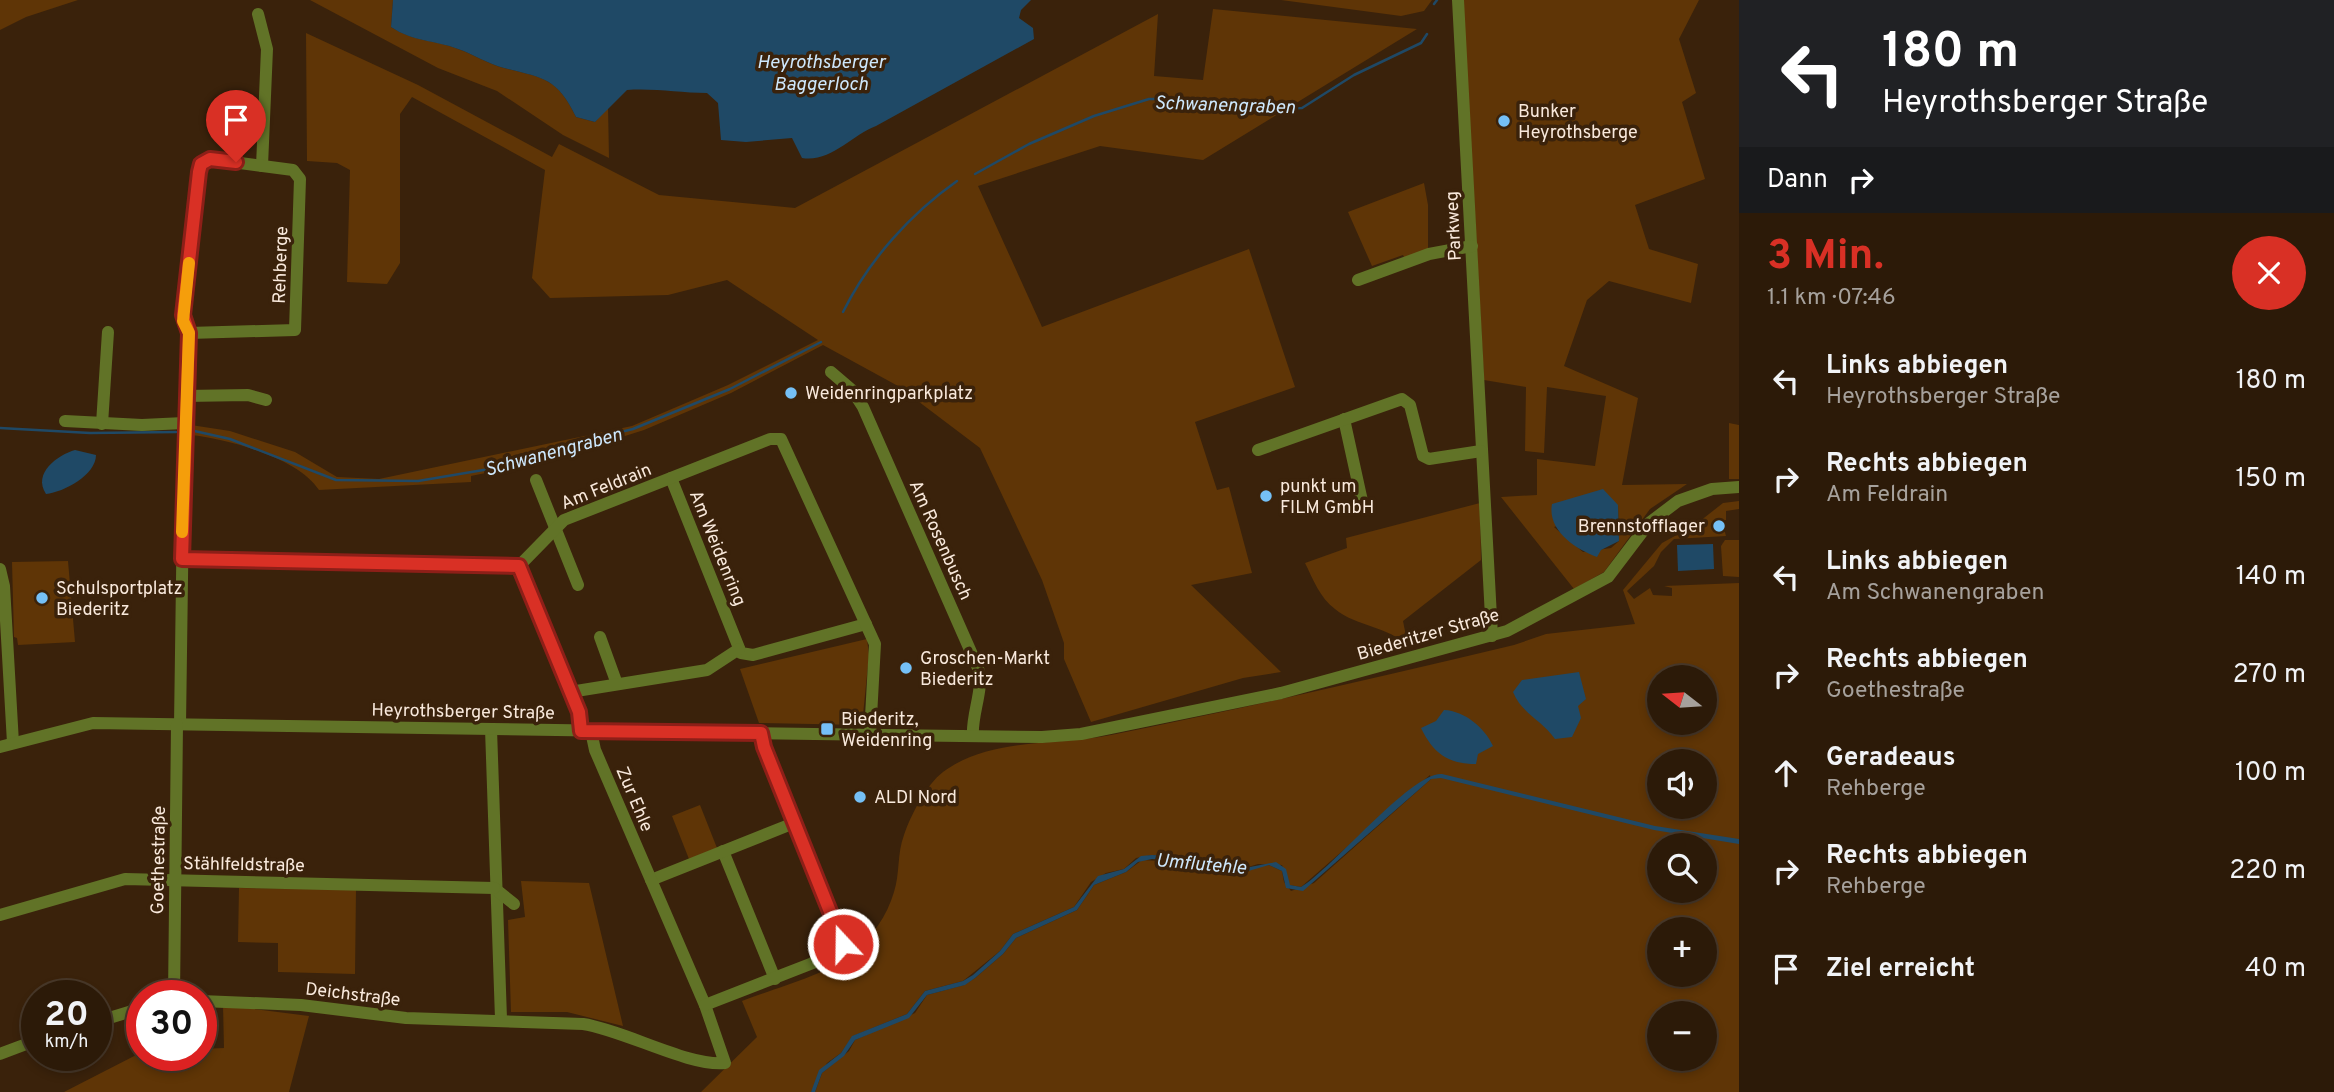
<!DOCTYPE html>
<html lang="de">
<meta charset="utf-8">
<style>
body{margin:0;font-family:Overpass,sans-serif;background:#342312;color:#f1f3f6;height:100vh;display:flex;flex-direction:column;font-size:26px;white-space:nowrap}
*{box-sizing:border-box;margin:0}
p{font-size:23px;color:#a6a19c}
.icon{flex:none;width:38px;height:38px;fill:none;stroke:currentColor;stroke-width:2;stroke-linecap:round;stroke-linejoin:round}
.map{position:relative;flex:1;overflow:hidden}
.sheet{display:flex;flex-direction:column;background:#2c1a08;width:595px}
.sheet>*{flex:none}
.banner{background:#202124;color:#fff;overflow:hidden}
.needle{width:46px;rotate:287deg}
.controls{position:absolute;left:1647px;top:665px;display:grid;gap:14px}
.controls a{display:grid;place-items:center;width:70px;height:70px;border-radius:50%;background:#2c1a08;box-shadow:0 4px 10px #0003,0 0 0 2px #483829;font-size:35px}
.speed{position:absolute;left:21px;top:980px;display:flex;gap:14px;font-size:35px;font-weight:700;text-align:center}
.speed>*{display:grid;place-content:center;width:91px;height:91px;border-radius:50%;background:#2c1a08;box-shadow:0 4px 10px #0003,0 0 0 2px #483829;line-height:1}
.speed small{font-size:18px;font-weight:400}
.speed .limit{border:10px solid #d22;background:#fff;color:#111}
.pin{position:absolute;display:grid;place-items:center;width:60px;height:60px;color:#fff;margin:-72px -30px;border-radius:50% 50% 50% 0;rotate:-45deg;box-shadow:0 0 7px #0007}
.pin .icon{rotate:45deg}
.me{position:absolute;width:77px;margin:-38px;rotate:339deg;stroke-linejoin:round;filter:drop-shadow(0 0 5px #0008)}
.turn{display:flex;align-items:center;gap:24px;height:147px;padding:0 28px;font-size:32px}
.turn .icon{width:91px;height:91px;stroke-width:2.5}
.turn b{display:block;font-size:49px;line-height:60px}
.then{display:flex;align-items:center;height:66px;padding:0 28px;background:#0003;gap:14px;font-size:26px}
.round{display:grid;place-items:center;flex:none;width:74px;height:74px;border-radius:37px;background:#342312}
.summary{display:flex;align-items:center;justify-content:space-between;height:119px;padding:0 28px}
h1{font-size:42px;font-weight:700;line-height:52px;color:#d93025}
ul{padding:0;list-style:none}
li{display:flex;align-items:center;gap:21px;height:98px;padding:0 28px}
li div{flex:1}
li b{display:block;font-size:26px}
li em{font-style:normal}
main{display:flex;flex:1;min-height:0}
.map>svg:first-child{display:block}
</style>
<main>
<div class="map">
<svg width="1739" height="1092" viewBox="0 0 1739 1092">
<rect width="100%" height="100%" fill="#3a220b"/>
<g fill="#5f3506" fill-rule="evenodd">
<path d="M0 0H78L26 17 0 30Z"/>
<path d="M310 0H393L391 27C417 43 433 39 458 49 473 54 488 64 504 68 543 78 557 77 576 117L595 122 608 106 609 158 563 135 497 91 438 68Z"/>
<path d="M1281 0H1432L1424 11 1401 16Z"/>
<path d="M1463 0H1699L1679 39 1696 93 1682 102 1705 179 1635 205 1649 249 1698 264 1691 303 1609 281 1587 300 1564 366 1638 398 1622 485 1687 484 1650 509 1604 572 1574 589 1501 497 1537 495V459L1595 466 1606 396 1547 387 1544 453 1525 451 1526 387 1484 380ZM1618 506 1619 541 1611 548 1583 552 1554 527Z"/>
<path d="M1213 9 1417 29 1203 160 1100 146 978 186 1042 327 1249 249 1295 387 1195 422 1217 490 1229 487 1252 573 1191 585 1281 672 1243 678 1091 722 1064 659V643L1042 580 980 448 898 386 823 345 731 393 644 430 568 454 535 456 510 468 471 476V482L319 490C299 458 228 439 191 435V425L230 431 295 452 337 477 379 479 632 426 728 385 818 340 727 280 668 295 550 298 532 278 545 170 412 97 400 114V263L387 284 347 282 350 170 337 163 307 161 306 33 418 85 552 157 559 144 659 195 795 208 1158 14 1154 76 1203 80Z"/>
<path d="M1424 183 1428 205V251L1405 259 1403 255 1372 266 1348 212Z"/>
<path d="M1729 423 1739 425V479H1729Z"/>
<path d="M1739 501V509L1726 511V520L1722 521 1726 536 1674 539 1661 552 1654 566 1627 591 1634 599 1650 588 1653 595 1672 596V588L1664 586 1739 583V1092H815L822 1073 849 1051 855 1040 915 1013 927 995 964 985 975 978 1003 954 1016 938 1077 910 1094 885 1126 872 1142 860 1214 864 1233 869 1269 865 1282 871 1284 882 1291 891 1314 883 1431 779 1430 775 1301 887 1289 885 1282 865 1258 864 1245 868 1214 859 1152 855 1136 858 1124 869 1106 873 1091 882 1074 907 1013 934 1000 951 963 981 925 991 907 1014 853 1036 841 1053 827 1063 811 1092H701L757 1037 742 1001C775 988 827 975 853 953 872 937 887 916 894 892 900 874 897 853 904 835 911 815 926 785 943 772 990 737 1056 746 1111 735 1247 708 1380 677 1514 645L1546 634 1635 624 1623 590 1662 543 1695 525 1723 503ZM1659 677H1704V723H1659ZM1659 761H1704V807H1659ZM1659 845H1704V891H1659ZM1659 929H1704V975H1659ZM1659 1013H1704V1059H1659Z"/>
<path d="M1480 503 1481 560 1403 621 1408 646C1388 626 1357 627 1335 609 1320 598 1313 579 1305 563L1347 548 1346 538Z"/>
<path d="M1725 540H1739V577L1723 576 1721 546Z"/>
<path d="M68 561 75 642 18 645 17 638 14 637 12 562Z"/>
<path d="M867 639 869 655 862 725 759 723 740 669Z"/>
<path d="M700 805 717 848 689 859 672 816Z"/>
<path d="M521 881 589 883 623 1026 567 1012H511L508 920 525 917Z"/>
<path d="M239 888 356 889 355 974 278 972V943L238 942Z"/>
<path d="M223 1005 309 1016 289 1092H64L142 1052V1055H201V1049L224 1048Z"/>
</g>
<g fill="#1f4966">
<path d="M393 0H1031L1021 10 1019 18 1033 28 1034 39 876 126C852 135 830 163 802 158L792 138 746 142 721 140 718 103 707 93C680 93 654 88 627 90L595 122 576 117C557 77 542 78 504 68 488 64 473 54 458 49 435 40 413 42 391 27Z"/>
<path d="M75 450 96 455C96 475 64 492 46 494 32 473 58 455 75 450Z"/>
<path d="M1603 489 1618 505 1619 541 1601 550 1597 557C1575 549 1547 530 1552 504Z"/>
<path d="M1713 544 1714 569 1678 571 1677 545Z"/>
<path d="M1579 672 1586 699 1578 706 1581 718 1572 737 1555 739C1542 720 1522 714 1513 692L1522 680Z"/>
<path d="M1444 710C1465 711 1485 728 1493 746L1478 754 1476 764C1448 764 1433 753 1421 728L1436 721Z"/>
<path d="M1442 774 1655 826 1739 839V844L1654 830 1441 778 1431 779 1303 891 1286 888 1282 871 1269 865 1245 872 1214 864 1152 859 1138 862 1126 872 1094 885 1077 910 1016 938 1003 954 975 978 965 985 927 995 909 1018 855 1040 844 1056 822 1073 815 1092H811L819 1070 841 1053 852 1036 907 1014 925 991 963 981 973 975 1000 951 1013 934 1074 907 1098 876 1124 869 1141 856 1152 855 1214 859 1245 868 1276 862 1286 869 1290 885 1301 887C1333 868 1411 772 1442 774Z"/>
</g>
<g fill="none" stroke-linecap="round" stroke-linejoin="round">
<g stroke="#1f4966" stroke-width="2.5">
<path d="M1434 4 1437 0"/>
<path d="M975 174 1029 144 1094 116 1149 99H1193L1275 109 1302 108 1354 75 1421 43 1427 34"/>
<path d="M843 312C869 260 910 214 957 181"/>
<path d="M0 428 90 433 176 432"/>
<path d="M190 430 230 439 336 480 418 481 507 466 531 454 633 429 730 389 821 342"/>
</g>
<g stroke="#617327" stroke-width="12">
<path d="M1458 0 1492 636"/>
<path d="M258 14 267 49 262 166"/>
<path d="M1358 280 1429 254 1472 246"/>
<path d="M831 372 852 390 863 407 978 668C985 687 971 715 973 736"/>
<path d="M185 396 248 395 266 400"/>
<path d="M1344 419 1362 501"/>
<path d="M65 421 142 425 184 423"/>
<path d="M102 424 108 332"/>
<path d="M1258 450 1402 399 1410 405 1423 456 1429 459 1481 451"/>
<path d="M671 478 741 653 753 655 866 624"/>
<path d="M536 480 578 585"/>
<path d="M182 559 519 566"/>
<path d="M519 566 564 520 770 439H781L875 644 870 735"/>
<path d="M519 566 579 712 581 731"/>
<path d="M0 569 4 586 13 743"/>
<path d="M600 637 617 684"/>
<path d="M570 692 707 670 739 649"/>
<path d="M180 725 184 434 189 333 183 315 199 172 202 164 210 159 293 170 300 179 295 330 189 333"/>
<path d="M491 729 501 1019"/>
<path d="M0 747 93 723 885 735 1042 737 1081 734 1281 693 1507 631 1608 577 1649 523 1678 501 1712 489 1739 487"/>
<path d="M723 851 775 979"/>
<path d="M651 880 794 823"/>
<path d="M494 888 514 904"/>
<path d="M0 915 125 879 494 888"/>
<path d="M174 996 177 725"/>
<path d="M201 1001 301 1005 406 1018 583 1024C624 1030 689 1067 725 1063L705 1005 595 750 591 731"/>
<path d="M705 1005 836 954 843 948V941L764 747 761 733"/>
<path d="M96 1022 142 1008"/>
<path d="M0 1054 37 1040"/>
</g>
</g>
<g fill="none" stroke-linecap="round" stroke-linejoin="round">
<g stroke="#8d1f18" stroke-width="18">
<path id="route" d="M236 162 210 159 201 164 199 172 183 315 189 333 182 559 519 566 579 712 581 731 761 733 764 747 843 944"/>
</g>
<use href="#route" stroke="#d93025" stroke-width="12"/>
<path stroke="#f59e0b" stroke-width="12" d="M182 532 189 333 183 321 189 263"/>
</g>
<g fill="#75c0f6" stroke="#3a220b" stroke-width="2.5">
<circle cx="1504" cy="121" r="7"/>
<circle cx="791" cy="393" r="7"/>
<circle cx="1266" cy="496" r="7"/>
<circle cx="1719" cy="526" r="7"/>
<circle cx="42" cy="598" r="7"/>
<circle cx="906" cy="668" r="7"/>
<rect x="820" y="722" width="14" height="14" rx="3.5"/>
<circle cx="860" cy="797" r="7"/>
</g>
<g text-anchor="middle" stroke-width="7" stroke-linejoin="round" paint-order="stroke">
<g font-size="18" fill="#f9e9dc" stroke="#3a220b" text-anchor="start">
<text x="1518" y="117">Bunker<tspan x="1518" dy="21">Heyrothsberge</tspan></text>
<text x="805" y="399">Weidenringparkplatz</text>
<text x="1280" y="492">punkt um<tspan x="1280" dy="21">FILM GmbH</tspan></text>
<text x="1705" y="532" text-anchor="end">Brennstofflager</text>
<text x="56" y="594">Schulsportplatz<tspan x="56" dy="21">Biederitz</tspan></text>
<text x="920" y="664">Groschen-Markt<tspan x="920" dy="21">Biederitz</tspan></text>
<text x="841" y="725">Biederitz,<tspan x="841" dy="21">Weidenring</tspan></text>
<text x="874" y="803">ALDI Nord</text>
</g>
<g font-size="18" fill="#f9e9dc" stroke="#3a220b">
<text transform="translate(1453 226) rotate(-93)" y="6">Parkweg</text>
<text transform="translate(280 265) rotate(-88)" y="6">Rehberge</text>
<text transform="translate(606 486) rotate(-22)" y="6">Am Feldrain</text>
<text transform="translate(941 540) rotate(66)" y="6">Am Rosenbusch</text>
<text transform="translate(718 548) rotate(68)" y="6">Am Weidenring</text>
<text transform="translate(1428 634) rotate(-16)" y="6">Biederitzer Straße</text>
<text transform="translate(463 711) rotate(1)" y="6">Heyrothsberger Straße</text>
<text transform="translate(635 799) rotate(67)" y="6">Zur Ehle</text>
<text transform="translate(158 860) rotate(-89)" y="6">Goethestraße</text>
<text transform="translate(244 864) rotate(1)" y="6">Stählfeldstraße</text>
<text transform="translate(353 994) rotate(7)" y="6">Deichstraße</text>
</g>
<g font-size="19" font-style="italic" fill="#cee8fd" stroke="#3a220b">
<text x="821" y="68">Heyrothsberger<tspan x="821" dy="22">Baggerloch</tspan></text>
<text transform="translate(1225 104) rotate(2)" y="7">Schwanengraben</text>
<text transform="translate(553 451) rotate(-15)" y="7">Schwanengraben</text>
<text transform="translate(1201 863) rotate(5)" y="7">Umflutehle</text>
</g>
</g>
</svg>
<div class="controls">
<a><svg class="needle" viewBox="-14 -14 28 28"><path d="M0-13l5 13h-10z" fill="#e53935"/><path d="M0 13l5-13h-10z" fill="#a6a19c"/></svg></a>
<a><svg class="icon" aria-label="sound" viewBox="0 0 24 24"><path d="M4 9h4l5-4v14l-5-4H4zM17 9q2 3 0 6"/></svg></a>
<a><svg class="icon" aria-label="search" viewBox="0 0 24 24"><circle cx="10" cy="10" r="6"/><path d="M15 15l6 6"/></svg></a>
<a>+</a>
<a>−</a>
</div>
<div class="speed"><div>20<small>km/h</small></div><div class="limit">30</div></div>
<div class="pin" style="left:236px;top:162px;background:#d93025"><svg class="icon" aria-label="arrive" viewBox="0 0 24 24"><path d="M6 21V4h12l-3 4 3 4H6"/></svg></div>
<svg class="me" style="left:843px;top:944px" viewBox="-20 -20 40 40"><circle r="17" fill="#d93025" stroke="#fff" stroke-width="3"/><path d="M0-11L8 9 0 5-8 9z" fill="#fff"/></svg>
</div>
<section class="sheet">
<div class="banner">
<div class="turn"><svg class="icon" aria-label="left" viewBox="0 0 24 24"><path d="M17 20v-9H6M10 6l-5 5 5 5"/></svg><div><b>180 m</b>Heyrothsberger Straße</div></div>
<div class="then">Dann<svg class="icon" aria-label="right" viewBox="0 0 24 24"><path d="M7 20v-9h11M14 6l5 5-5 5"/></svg></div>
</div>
<div class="summary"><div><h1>3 Min.</h1><p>1.1 km · 07:46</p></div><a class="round" style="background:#d93025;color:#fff"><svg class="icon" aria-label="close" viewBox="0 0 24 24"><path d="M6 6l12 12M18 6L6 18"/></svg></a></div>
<ul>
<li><svg class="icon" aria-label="left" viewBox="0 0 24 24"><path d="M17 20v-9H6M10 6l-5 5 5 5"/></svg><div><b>Links abbiegen</b><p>Heyrothsberger Straße</p></div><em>180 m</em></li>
<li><svg class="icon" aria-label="right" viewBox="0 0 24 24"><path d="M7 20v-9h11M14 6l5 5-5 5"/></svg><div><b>Rechts abbiegen</b><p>Am Feldrain</p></div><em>150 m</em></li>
<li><svg class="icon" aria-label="left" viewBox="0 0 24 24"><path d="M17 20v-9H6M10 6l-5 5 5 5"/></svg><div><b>Links abbiegen</b><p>Am Schwanengraben</p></div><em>140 m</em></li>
<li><svg class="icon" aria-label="right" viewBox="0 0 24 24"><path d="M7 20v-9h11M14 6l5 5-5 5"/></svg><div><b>Rechts abbiegen</b><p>Goethestraße</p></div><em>270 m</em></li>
<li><svg class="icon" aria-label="ahead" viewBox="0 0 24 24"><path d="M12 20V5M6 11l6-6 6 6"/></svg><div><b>Geradeaus</b><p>Rehberge</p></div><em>100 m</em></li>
<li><svg class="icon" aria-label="right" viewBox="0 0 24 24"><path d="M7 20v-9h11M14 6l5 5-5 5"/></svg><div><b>Rechts abbiegen</b><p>Rehberge</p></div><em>220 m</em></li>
<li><svg class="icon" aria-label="arrive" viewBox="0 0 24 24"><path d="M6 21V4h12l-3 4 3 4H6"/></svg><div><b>Ziel erreicht</b></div><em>40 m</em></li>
</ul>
</section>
</main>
